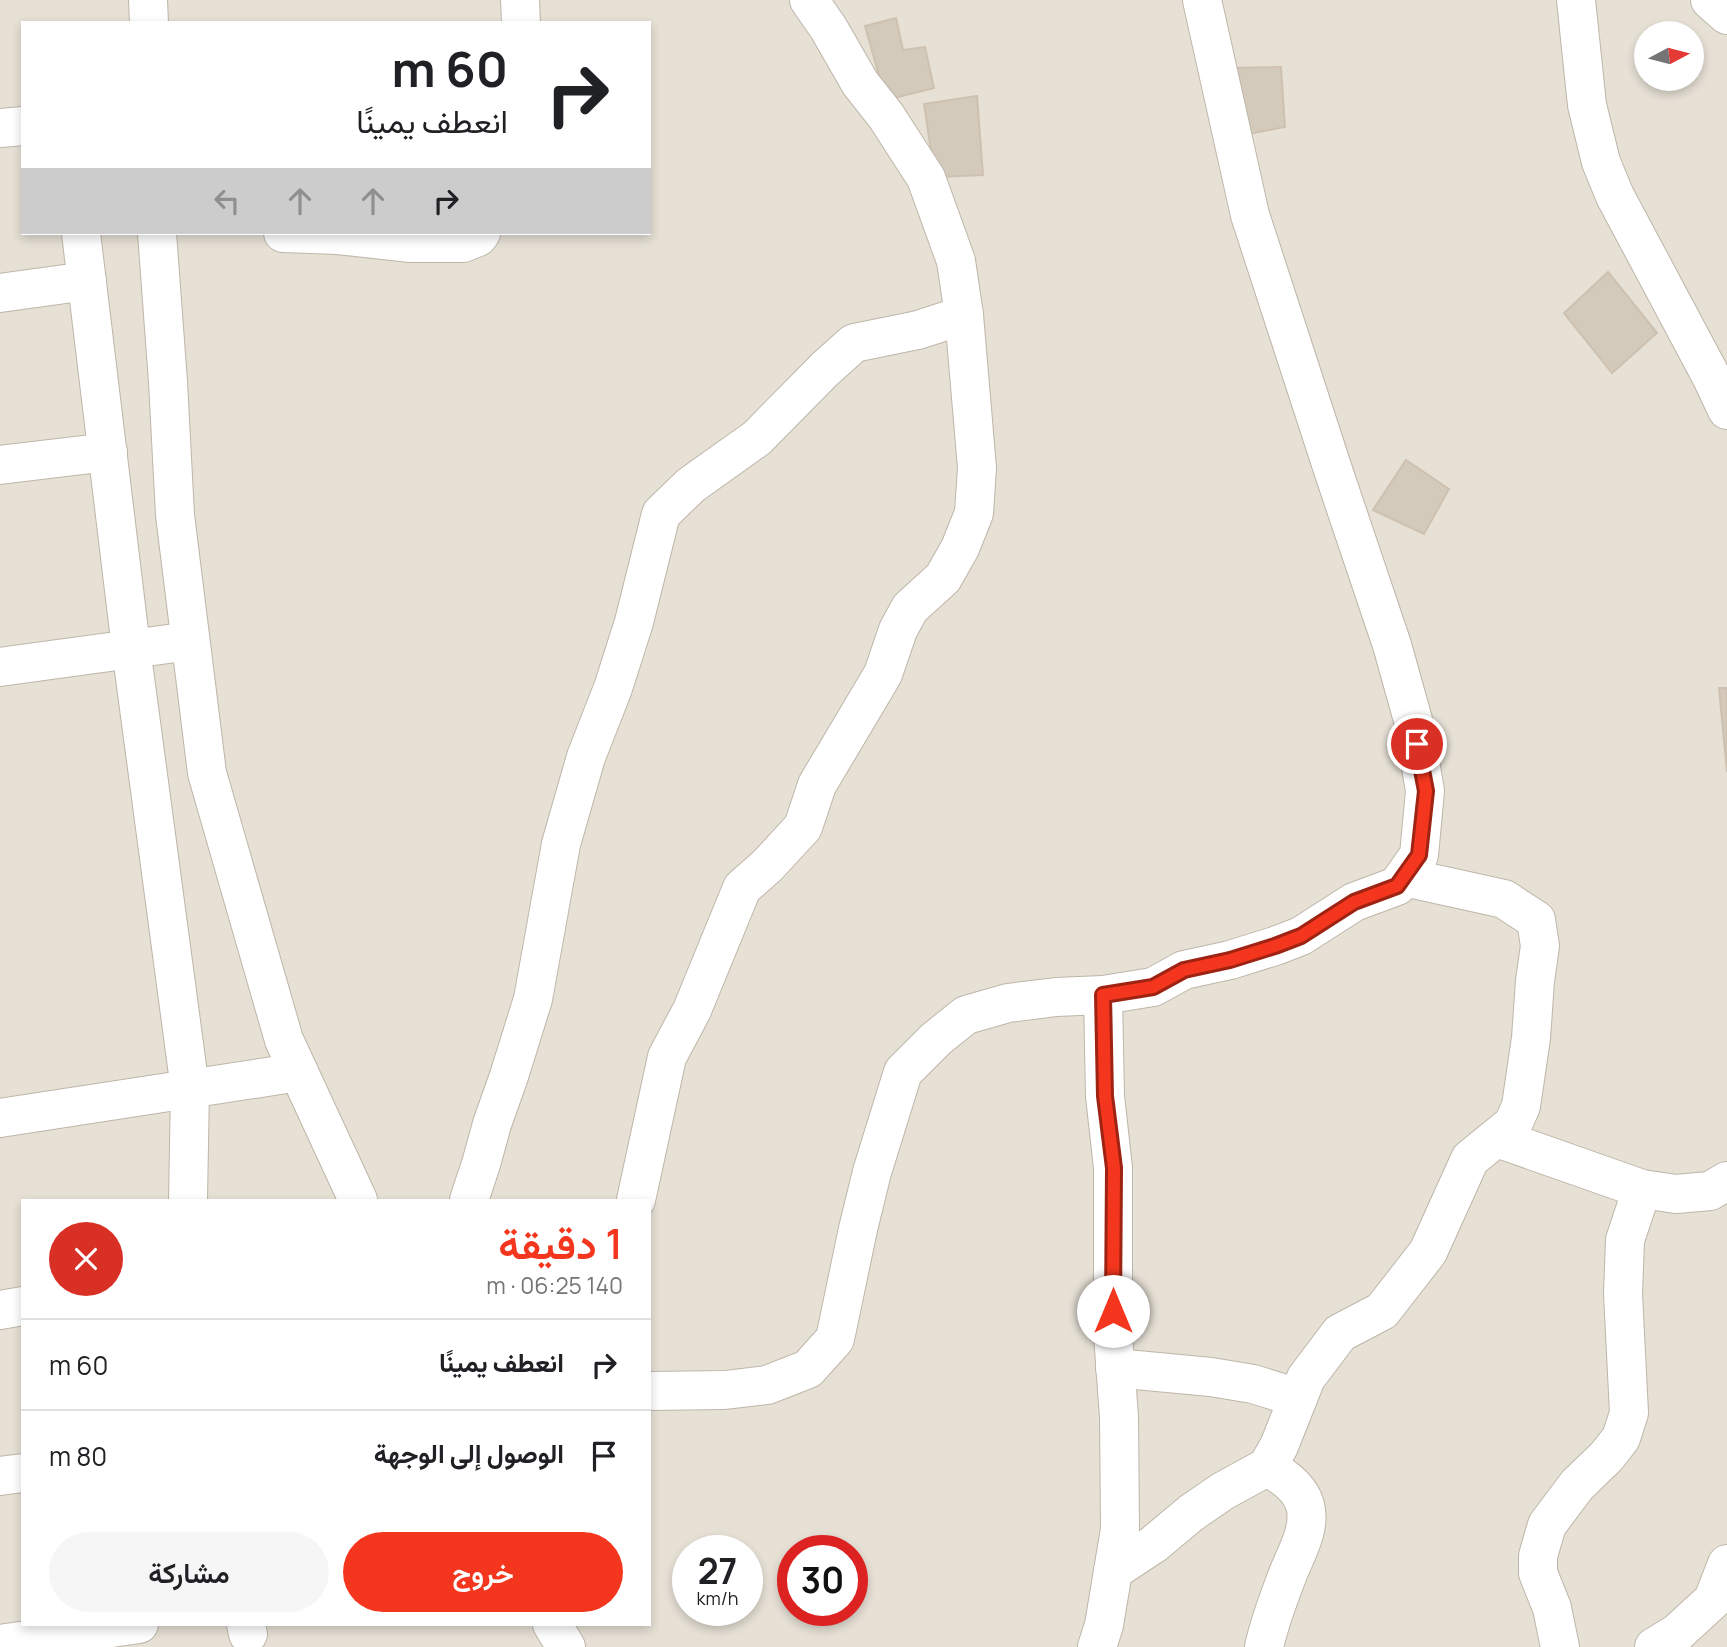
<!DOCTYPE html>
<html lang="ar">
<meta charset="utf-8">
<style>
body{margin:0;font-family:Manrope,Vazirmatn,sans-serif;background:#f6f6f6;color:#202124;direction:rtl;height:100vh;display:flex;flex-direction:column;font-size:26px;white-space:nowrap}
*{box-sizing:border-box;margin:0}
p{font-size:23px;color:#757577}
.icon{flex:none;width:38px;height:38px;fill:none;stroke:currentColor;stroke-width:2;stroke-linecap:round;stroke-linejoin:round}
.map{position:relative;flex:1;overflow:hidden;direction:ltr}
.drawer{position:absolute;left:21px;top:1199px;width:630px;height:427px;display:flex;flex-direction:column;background:#fff;border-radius:0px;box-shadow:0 4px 10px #0003;direction:rtl}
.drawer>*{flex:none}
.banner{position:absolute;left:21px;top:21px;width:630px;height:214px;border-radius:0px;box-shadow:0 4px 10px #0003;direction:rtl;background:#fff;color:#202124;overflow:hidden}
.needle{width:46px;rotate:83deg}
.buttons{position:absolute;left:1634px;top:21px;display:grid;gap:14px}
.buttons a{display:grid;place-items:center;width:70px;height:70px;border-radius:50%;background:#fff;box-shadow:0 4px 10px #0003;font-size:35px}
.speed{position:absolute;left:672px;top:1535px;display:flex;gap:14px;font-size:35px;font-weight:700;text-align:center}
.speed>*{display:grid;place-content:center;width:91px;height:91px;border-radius:50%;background:#fff;box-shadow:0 4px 10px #0003;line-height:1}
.speed small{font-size:18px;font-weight:400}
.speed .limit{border:10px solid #d22;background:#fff;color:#111}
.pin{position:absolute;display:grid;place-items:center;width:60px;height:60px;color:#fff;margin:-30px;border:4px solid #fff;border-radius:50%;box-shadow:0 2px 7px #0007}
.me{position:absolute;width:77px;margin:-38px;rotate:0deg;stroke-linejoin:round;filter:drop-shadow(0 0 5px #0008)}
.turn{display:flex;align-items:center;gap:24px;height:147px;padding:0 28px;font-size:32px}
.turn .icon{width:91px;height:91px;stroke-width:2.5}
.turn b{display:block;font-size:49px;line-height:60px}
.lanes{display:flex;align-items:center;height:66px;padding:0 28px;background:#0003;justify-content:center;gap:35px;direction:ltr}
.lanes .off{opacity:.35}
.round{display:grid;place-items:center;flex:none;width:74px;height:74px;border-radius:37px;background:#f6f6f6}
.headline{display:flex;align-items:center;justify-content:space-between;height:119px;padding:0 28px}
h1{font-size:42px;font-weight:600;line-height:52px;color:#f3361d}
.button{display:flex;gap:14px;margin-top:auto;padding:14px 28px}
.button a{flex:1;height:80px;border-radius:42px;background:#f3361d;color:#fff;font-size:28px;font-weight:600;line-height:80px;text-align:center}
.button a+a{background:#f6f6f6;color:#202124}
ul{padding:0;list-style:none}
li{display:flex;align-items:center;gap:21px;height:91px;padding:0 28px;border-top:2px solid #e0e0e0}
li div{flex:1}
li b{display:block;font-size:26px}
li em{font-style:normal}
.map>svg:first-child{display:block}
</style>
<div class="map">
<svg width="1727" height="1647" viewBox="0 0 1727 1647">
<rect width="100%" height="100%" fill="#f3efe6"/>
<path fill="#e6e0d5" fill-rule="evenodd" d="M0 0H1727V1647H0ZM23 23H649V233H23ZM1647 33H1692V79H1647ZM23 1200H649V1624H23ZM688 1550H747V1610H688ZM793 1550H852V1610H793Z"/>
<g fill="#d4cabc" stroke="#cec1b0" stroke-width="2">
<path d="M896 18 903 50 925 47 934 88 886 100 865 26Z"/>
<path d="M1281 67 1285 127 1242 135 1227 68Z"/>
<path d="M977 96 983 175 935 177 924 104Z"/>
<path d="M1608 272 1657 333 1612 373 1564 313Z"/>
<path d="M1406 460 1449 489 1424 534 1373 510Z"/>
<path d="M1719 688H1727V772Z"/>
</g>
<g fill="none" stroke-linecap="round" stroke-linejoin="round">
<g stroke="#beb6a9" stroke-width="40">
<g id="minor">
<path d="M148 0 149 23"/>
<path d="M520 0 521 23"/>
<path d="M1576 0 1587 105 1601 162 1615 196 1711 376 1727 410"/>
<path d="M1710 0 1727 15"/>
<path d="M0 128 23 126"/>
<path d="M81 233 131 648 190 1089 188 1200"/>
<path d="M157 233 168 382 175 515 207 773 284 1040 358 1200"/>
<path d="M283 233 338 235 411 243H463L478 237 481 233"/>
<path d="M0 293 87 281"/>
<path d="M0 465 108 452"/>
<path d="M0 667 190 641"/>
<path d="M0 1118 299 1072"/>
<path d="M1497 1138 1642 1189 1676 1194 1710 1191 1727 1181"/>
<path d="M469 1200 481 1164 492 1124 509 1076 533 999 561 844 586 757 613 688 634 622 661 514 691 485 757 438 825 369 854 343 918 330 964 315"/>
<path d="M636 1200 667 1057 692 1010 742 888 767 866 803 827 817 785 883 674 898 630 910 608 943 578 960 548 974 513 977 468 964 315 956 261 926 178 886 116 860 83 829 29 809 0"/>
<path d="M0 1310 23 1306"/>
<path d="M1115 1368 1211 1377 1253 1384 1298 1398"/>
<path d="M649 1391 725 1390 767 1385 808 1369 835 1339 858 1229 872 1172 903 1072 936 1039 966 1015 1008 1003 1056 997 1103 995 1153 987 1184 970 1230 960 1275 946 1301 936 1354 902 1397 886 1419 855 1425 791 1413 720 1392 645 1334 473 1250 215 1202 0"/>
<path d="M0 1476 23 1473"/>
<path d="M1113 1571 1154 1544 1191 1513 1223 1491 1267 1467 1279 1446 1306 1378 1340 1333 1382 1311 1428 1252 1470 1159 1513 1124 1521 1106 1531 1038 1535 981 1540 946 1536 920 1504 899 1404 877"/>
<path d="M246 1624 248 1634"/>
<path d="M552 1624 566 1647"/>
<path d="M0 1644 139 1624"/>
<path d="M1097 1647 1104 1625 1120 1529 1119 1417 1113 1335V1168L1105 1096 1103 995"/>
<path d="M1264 1647C1269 1624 1278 1600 1286 1579 1294 1556 1312 1530 1305 1505 1300 1488 1282 1475 1267 1467"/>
<path d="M1560 1647 1552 1608 1538 1573V1556L1547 1525 1577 1485 1607 1456 1621 1438 1629 1413 1623 1294 1625 1240 1642 1189"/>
<path d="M1654 1647 1677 1633 1713 1600 1727 1564"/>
</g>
</g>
<use href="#minor" stroke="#fff" stroke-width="38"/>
</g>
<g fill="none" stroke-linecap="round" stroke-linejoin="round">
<g stroke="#9e2313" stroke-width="18">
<path id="route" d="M1113 1311 1114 1168 1105 1096 1103 995 1153 987 1184 970 1230 960 1275 946 1301 936 1354 902 1397 886 1419 855 1426 791 1417 744"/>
</g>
<use href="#route" stroke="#f3361d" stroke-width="12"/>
</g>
</svg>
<div class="buttons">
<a><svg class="needle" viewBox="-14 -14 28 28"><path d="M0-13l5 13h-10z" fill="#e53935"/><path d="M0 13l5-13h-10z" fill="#757577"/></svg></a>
</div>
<div class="speed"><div>27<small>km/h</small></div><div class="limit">30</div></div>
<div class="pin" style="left:1417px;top:744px;background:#d93025"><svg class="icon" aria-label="arrive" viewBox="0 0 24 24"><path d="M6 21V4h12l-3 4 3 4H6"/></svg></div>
<svg class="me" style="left:1113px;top:1311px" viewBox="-20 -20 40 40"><circle r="19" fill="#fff"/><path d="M0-13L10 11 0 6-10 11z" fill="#f3361d"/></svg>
<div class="banner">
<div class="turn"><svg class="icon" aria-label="right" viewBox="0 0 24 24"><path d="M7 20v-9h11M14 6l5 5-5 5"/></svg><div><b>60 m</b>انعطف يمينًا</div></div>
<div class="lanes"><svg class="icon off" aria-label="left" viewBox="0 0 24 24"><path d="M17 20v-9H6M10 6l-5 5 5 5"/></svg><svg class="icon off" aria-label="ahead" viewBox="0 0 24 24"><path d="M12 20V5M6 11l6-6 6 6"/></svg><svg class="icon off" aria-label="ahead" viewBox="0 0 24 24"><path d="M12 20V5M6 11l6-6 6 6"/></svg><svg class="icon" aria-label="right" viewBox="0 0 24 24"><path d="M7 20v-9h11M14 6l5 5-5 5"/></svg></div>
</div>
<section class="drawer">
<div class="headline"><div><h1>1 دقيقة</h1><p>140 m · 06:25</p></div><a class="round" style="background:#d93025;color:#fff"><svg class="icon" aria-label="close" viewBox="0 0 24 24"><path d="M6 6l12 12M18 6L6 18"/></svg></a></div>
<ul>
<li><svg class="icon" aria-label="right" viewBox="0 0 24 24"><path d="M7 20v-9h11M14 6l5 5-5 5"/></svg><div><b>انعطف يمينًا</b></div><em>60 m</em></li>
<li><svg class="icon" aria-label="arrive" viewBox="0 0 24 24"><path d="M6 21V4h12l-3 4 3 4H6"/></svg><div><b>الوصول إلى الوجهة</b></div><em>80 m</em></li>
</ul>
<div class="button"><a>خروج</a><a>مشاركة</a></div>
</section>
</div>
